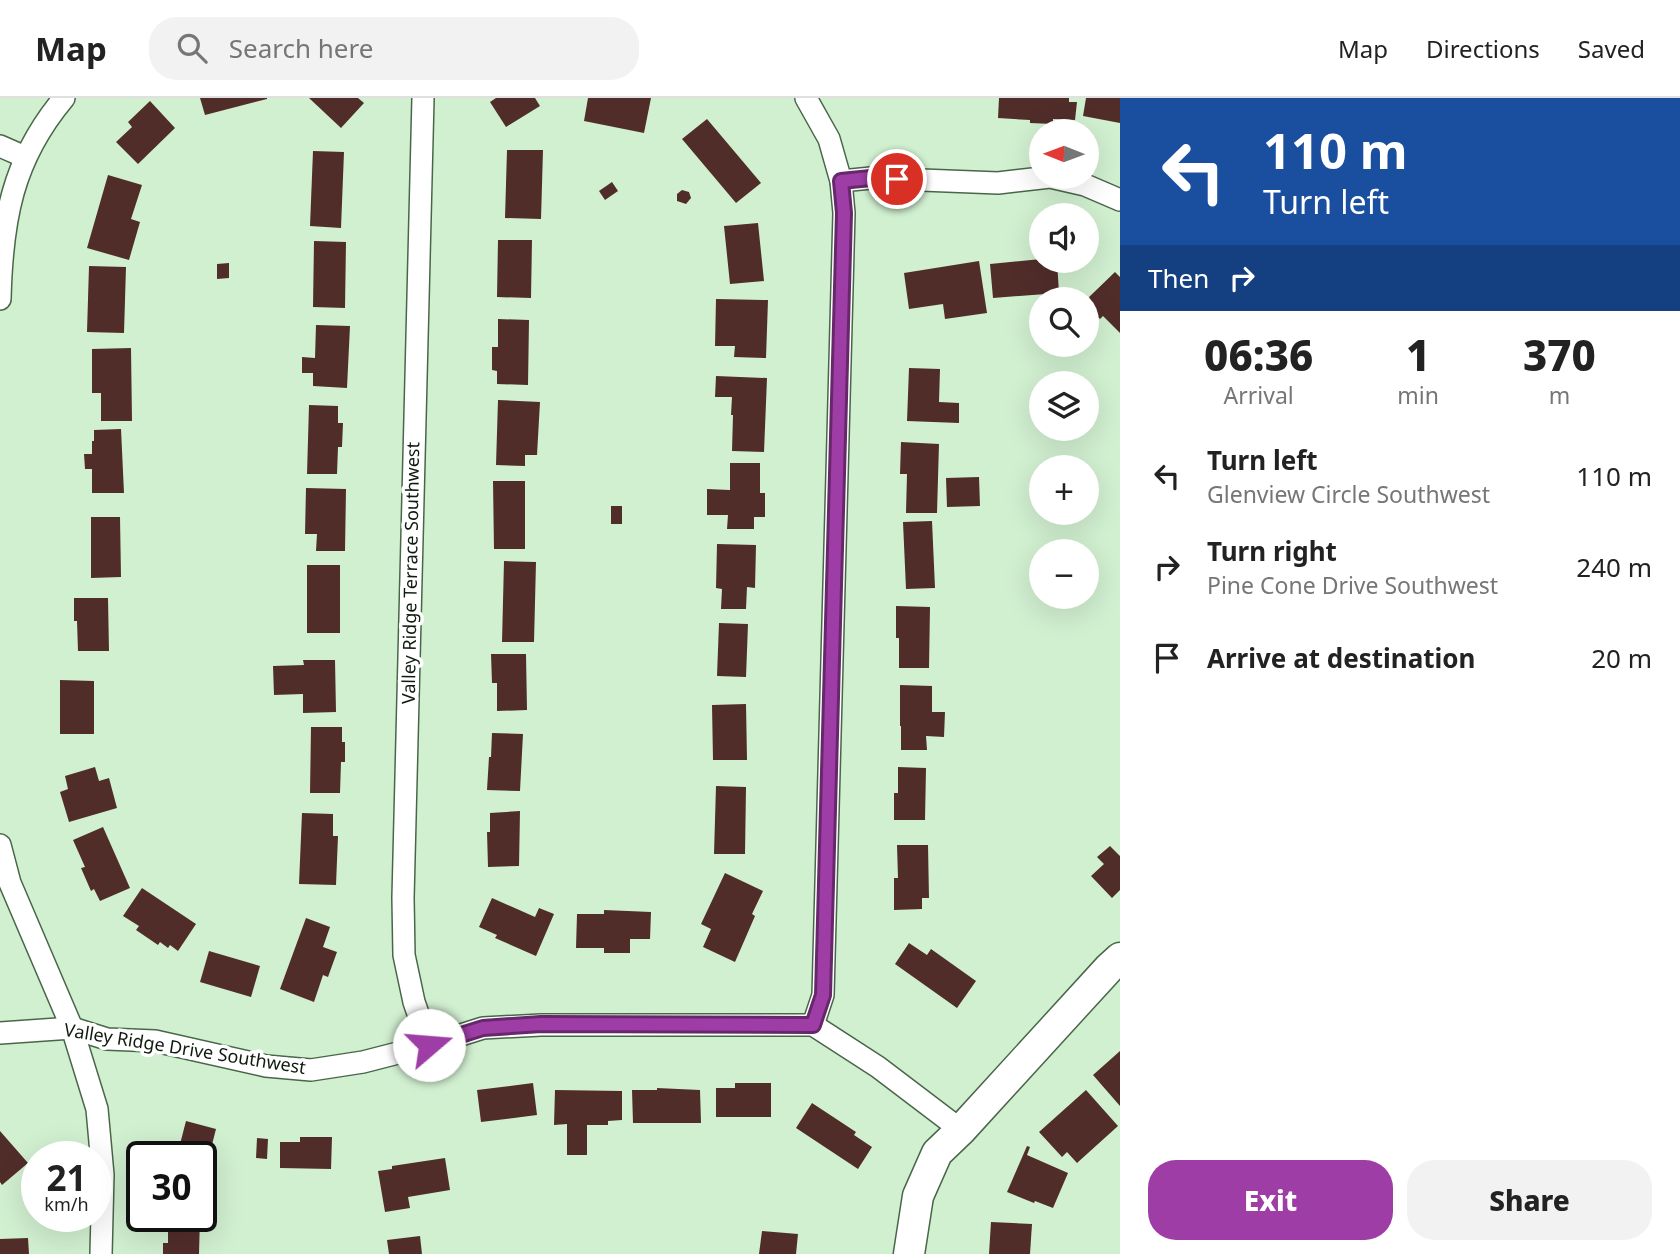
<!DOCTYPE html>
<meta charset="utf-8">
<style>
body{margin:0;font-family:"Noto Sans",sans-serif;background:#f2f2f2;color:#222;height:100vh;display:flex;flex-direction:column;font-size:26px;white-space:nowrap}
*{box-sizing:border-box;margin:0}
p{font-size:23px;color:#767676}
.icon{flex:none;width:38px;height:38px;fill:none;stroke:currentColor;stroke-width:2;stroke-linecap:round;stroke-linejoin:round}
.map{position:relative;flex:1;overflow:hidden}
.details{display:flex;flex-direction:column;background:#fff;width:560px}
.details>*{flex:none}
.top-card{background:#1a4fa0;color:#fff;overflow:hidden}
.needle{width:46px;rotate:271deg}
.controls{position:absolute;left:1029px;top:21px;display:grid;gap:14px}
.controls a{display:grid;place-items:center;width:70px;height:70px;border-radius:50%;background:#fff;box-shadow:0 7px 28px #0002;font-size:35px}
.speed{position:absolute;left:21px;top:1043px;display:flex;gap:14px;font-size:35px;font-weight:700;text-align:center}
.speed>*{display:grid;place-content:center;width:91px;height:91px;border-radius:50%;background:#fff;box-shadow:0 7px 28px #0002;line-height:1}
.speed small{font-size:18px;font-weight:400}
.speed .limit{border:4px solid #111;border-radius:10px;background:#fff;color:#111}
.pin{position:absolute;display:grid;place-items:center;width:60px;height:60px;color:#fff;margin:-30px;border:4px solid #fff;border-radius:50%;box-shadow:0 2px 7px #0007}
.me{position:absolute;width:77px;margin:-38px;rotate:72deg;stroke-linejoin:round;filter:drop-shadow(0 0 5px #0008)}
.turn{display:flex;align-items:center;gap:24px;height:147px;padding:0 28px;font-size:32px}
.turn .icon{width:91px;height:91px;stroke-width:2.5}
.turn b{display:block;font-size:49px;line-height:60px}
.then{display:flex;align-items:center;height:66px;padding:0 28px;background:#0003;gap:14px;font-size:26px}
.eta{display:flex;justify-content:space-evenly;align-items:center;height:119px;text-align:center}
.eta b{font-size:42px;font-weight:800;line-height:49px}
.primary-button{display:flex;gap:14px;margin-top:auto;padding:14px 28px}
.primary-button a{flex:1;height:80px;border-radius:28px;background:#9e3da5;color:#fff;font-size:28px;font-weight:800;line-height:80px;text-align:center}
.primary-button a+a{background:#f2f2f2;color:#222}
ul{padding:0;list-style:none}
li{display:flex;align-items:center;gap:21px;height:91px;padding:0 28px}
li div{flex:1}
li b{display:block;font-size:26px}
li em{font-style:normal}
header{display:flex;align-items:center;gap:42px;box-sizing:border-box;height:98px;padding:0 35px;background:#fff;border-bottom:2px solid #e0e0e0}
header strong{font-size:33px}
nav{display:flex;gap:38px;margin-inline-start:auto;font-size:24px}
.search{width:490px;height:63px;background:#f2f2f2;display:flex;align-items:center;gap:18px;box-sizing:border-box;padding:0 24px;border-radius:28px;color:#767676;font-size:26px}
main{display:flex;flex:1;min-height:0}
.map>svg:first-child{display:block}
</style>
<header>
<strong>Map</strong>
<div class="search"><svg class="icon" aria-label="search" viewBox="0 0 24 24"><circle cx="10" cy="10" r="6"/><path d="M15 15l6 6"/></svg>Search here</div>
<nav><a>Map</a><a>Directions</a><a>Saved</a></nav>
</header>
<main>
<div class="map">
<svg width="1120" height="1156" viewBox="0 0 1120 1156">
<rect width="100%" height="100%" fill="#d1f0d0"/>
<g fill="#512d2a">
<path d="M200 0H267V1L205 17Z"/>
<path d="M309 0H358L364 5 341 30Z"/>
<path d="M496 0H535L540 8 506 29 490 4Z"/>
<path d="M588 0H651L644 35 584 23Z"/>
<path d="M999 0H1069V4H1077L1075 22 1053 21V26L1030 25V22L998 20Z"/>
<path d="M1086 0H1120V25L1083 18Z"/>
<path d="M150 3 175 30 138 66 116 44 132 29 128 24Z"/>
<path d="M707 21 761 85 736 105 682 41Z"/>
<path d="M507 52H543L541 121 505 120Z"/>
<path d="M313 53 344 54 341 130 310 128Z"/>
<path d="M108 77 142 87 131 121 140 124 129 162 87 150Z"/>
<path d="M612 84 618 93 605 102 599 93Z"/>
<path d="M682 92 689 94 691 100 686 106 677 103V96Z"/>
<path d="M758 125 764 183 730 186 724 128Z"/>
<path d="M498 142H532L531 200 497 199Z"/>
<path d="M314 143 346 144 345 210 313 209Z"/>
<path d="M1041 161V163H1057L1059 195 993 200 990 166Z"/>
<path d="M979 163 987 215 945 221 943 206 909 211 904 175Z"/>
<path d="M229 165V180L217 181V166Z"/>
<path d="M89 168 126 169 124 235 87 234Z"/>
<path d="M1115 174 1120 179V235L1103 218 1100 221 1092 213 1094 211 1087 204V201Z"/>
<path d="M716 201 768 202 766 260 734 259 735 248H715Z"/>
<path d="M498 221 529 222 528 287 497 286V273L492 272V249H498Z"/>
<path d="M316 227 350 228 347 290 313 288V275H302V259L315 260Z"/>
<path d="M131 250 132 323H101V295H92V251Z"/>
<path d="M909 270 940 271 939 304 959 305V325L907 323Z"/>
<path d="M716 278 767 280 764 354 732 353 733 317H731L732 299H715Z"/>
<path d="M498 302 540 304 537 357H525V368L496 367Z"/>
<path d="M309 307 338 308V325H343L342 349H338L337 376H307Z"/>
<path d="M121 331 124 395H92V371H85L84 356H92V343H94V332Z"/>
<path d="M901 344 939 346 937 415H906L907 376H900Z"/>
<path d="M730 365H760V395H765V419H754V431H727L728 417H707V391L730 392Z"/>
<path d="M979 379 980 408 947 409 946 380Z"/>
<path d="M493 383H525V451H494Z"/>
<path d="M306 390 346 391 345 453H316L317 436H305Z"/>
<rect x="611" y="408" width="11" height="18"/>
<path d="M91 419H120L121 479 91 480Z"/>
<path d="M932 423 935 490 906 491 903 424Z"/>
<path d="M717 446 756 447 755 490 747 489 746 511H721L722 491 716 490Z"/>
<path d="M504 463 536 464 534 544H502Z"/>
<rect x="307" y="467" width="33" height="68"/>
<path d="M74 500H108L109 553H78L77 523H74Z"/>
<path d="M896 508 930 509 929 570H899V540H896Z"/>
<path d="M719 525 748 526 746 579 717 578Z"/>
<path d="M491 556H526L527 612 497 613V585H492Z"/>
<path d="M303 562H335L336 614 303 615V596L274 597 273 568 304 567Z"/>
<path d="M60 582 94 583V636H60Z"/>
<path d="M900 587 932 588V614H945L944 639 926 638 927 652H901V628H900Z"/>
<path d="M746 606 747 662H713L712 607Z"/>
<path d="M311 629H342V644H345V664H341L340 695H310Z"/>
<path d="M492 635 523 636 520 693 487 692 489 659H491Z"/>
<path d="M95 669 99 683 109 680 117 710 69 724 60 694 68 691 65 678Z"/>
<path d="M898 669 926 670 925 722H894V695H898Z"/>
<path d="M716 688 746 689 745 756H714Z"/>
<path d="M520 713 519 768 488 769 487 734H490V715Z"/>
<path d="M302 715 333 716V738H338L336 787 299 786Z"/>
<path d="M103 729 130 790 100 803 94 791 91 793 81 770 85 769 73 742Z"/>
<path d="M897 747H928L929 800H922V811L894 812V780H898Z"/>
<path d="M1110 748 1120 758V792L1112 800 1091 778 1104 766 1097 759Z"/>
<path d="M725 775 763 793 752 816 755 818 735 864 703 849 711 831 701 826Z"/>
<path d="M142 790 196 826 178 853 170 847 168 850 160 844 158 847 136 832 139 828 123 818Z"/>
<path d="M492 800 535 819 539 810 554 816 536 858 495 840 497 837 479 829Z"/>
<path d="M604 812 651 814 650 841H630V855H604V850H576L577 816H604Z"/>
<path d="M306 820 330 829 323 849 337 854 328 879 323 877 314 904 280 891Z"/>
<path d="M909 845 927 857 931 851 976 883 957 910 895 866Z"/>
<path d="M209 853 260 868 251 899 200 884Z"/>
<path d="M1120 953V1008L1093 977Z"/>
<path d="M533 985 537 1017 481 1024 477 992Z"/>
<path d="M735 985H771V1019H716V990H735Z"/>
<path d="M657 990 700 992 701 1025H633L632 992H657Z"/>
<path d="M555 992 622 993V1022L608 1023V1027H587V1057H567V1026L554 1027Z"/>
<path d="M1086 992 1118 1028 1077 1065 1067 1054 1062 1059 1039 1034Z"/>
<path d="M812 1005 856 1034 854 1037 872 1049 858 1071 796 1030Z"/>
<path d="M186 1023 216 1031 202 1086 201 1059H172L175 1049 179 1050Z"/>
<path d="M0 1033 28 1065 2 1087 0 1084Z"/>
<path d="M300 1039H332L331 1071 280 1070V1044H300Z"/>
<path d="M257 1040 268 1041 267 1061 256 1060Z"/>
<path d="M1027 1048 1030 1049 1027 1057 1068 1075 1053 1110 1035 1103 1034 1105 1007 1094Z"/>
<path d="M445 1060 450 1092 408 1099 410 1110 385 1114 378 1073 392 1071V1068Z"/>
<path d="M168 1118H200L199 1156H163V1145H168Z"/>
<path d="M991 1124 1032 1126 1030 1156H989Z"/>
<path d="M762 1133 798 1136 796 1156H759Z"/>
<path d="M420 1138 422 1156H389L387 1142Z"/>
<path d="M28 1140 29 1156H0V1141Z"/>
</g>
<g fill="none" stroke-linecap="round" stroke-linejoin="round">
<g stroke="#4a664a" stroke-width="24">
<g id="street">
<path d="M423 0 403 800 404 857 414 904 429 947"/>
<path d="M806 0 829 41 841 83 844 115 823 897 813 927"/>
<path d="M0 48 25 59"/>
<path d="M841 83 871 80 998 85 1050 79 1085 87 1120 102"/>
<path d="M0 201C2 122 12 62 64 0"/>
<path d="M0 747 10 785 72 930 97 1011 103 1077 101 1156"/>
<path d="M0 935 72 930 107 941 155 943 266 968 311 972 363 964 429 947 483 930 541 927H813L878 969 961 1032"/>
</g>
</g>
<g stroke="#4a664a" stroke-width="33">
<path id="secondary" d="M909 1156 918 1098 937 1055 961 1032 1109 870 1120 860"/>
</g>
<use href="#street" stroke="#fff" stroke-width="21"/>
<use href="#secondary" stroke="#fff" stroke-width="30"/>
</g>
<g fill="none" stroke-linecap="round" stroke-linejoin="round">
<g stroke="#67286b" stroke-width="18">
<path id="route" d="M429 947 483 930 541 926 813 927 823 897 844 115 841 83 871 80 897 81"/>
</g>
<use href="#route" stroke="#9e3da5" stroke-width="12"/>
</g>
<g text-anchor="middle" stroke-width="7" stroke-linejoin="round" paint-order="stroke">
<g font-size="18" fill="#101b10" stroke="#fff">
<text transform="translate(411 475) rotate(-89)" y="6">Valley Ridge Terrace Southwest</text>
<text transform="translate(185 951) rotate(9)" y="6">Valley Ridge Drive Southwest</text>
</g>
</g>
</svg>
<div class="controls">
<a><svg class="needle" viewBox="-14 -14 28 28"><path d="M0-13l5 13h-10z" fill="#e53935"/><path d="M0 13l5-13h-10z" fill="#767676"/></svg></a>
<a><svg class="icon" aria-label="sound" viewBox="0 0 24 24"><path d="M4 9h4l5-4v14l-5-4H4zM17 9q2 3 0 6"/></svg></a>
<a><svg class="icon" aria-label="search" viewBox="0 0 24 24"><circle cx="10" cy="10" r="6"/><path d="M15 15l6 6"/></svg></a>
<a><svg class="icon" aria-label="layers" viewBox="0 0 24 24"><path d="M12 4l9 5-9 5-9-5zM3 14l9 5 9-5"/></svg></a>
<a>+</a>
<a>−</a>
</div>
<div class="speed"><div>21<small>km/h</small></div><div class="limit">30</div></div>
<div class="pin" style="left:897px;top:81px;background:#d93025"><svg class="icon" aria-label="arrive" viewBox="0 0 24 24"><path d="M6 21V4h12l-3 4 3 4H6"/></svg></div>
<svg class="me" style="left:429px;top:947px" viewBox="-20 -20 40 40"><circle r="19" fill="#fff"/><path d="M0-13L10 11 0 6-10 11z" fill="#9e3da5"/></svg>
</div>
<section class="details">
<div class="top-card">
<div class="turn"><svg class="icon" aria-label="left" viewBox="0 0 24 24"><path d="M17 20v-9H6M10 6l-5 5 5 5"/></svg><div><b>110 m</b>Turn left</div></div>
<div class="then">Then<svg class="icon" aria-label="right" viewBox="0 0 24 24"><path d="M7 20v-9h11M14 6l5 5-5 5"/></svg></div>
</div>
<div class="eta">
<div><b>06:36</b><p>Arrival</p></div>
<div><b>1</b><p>min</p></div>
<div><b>370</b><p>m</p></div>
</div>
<ul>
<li><svg class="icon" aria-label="left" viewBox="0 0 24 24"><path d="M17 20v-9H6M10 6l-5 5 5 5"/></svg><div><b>Turn left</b><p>Glenview Circle Southwest</p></div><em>110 m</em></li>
<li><svg class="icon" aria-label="right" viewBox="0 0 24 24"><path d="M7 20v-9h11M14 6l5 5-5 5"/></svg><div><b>Turn right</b><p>Pine Cone Drive Southwest</p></div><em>240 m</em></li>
<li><svg class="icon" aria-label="arrive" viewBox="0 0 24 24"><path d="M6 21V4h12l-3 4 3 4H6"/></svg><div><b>Arrive at destination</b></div><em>20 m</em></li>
</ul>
<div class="primary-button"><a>Exit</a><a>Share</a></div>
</section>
</main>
